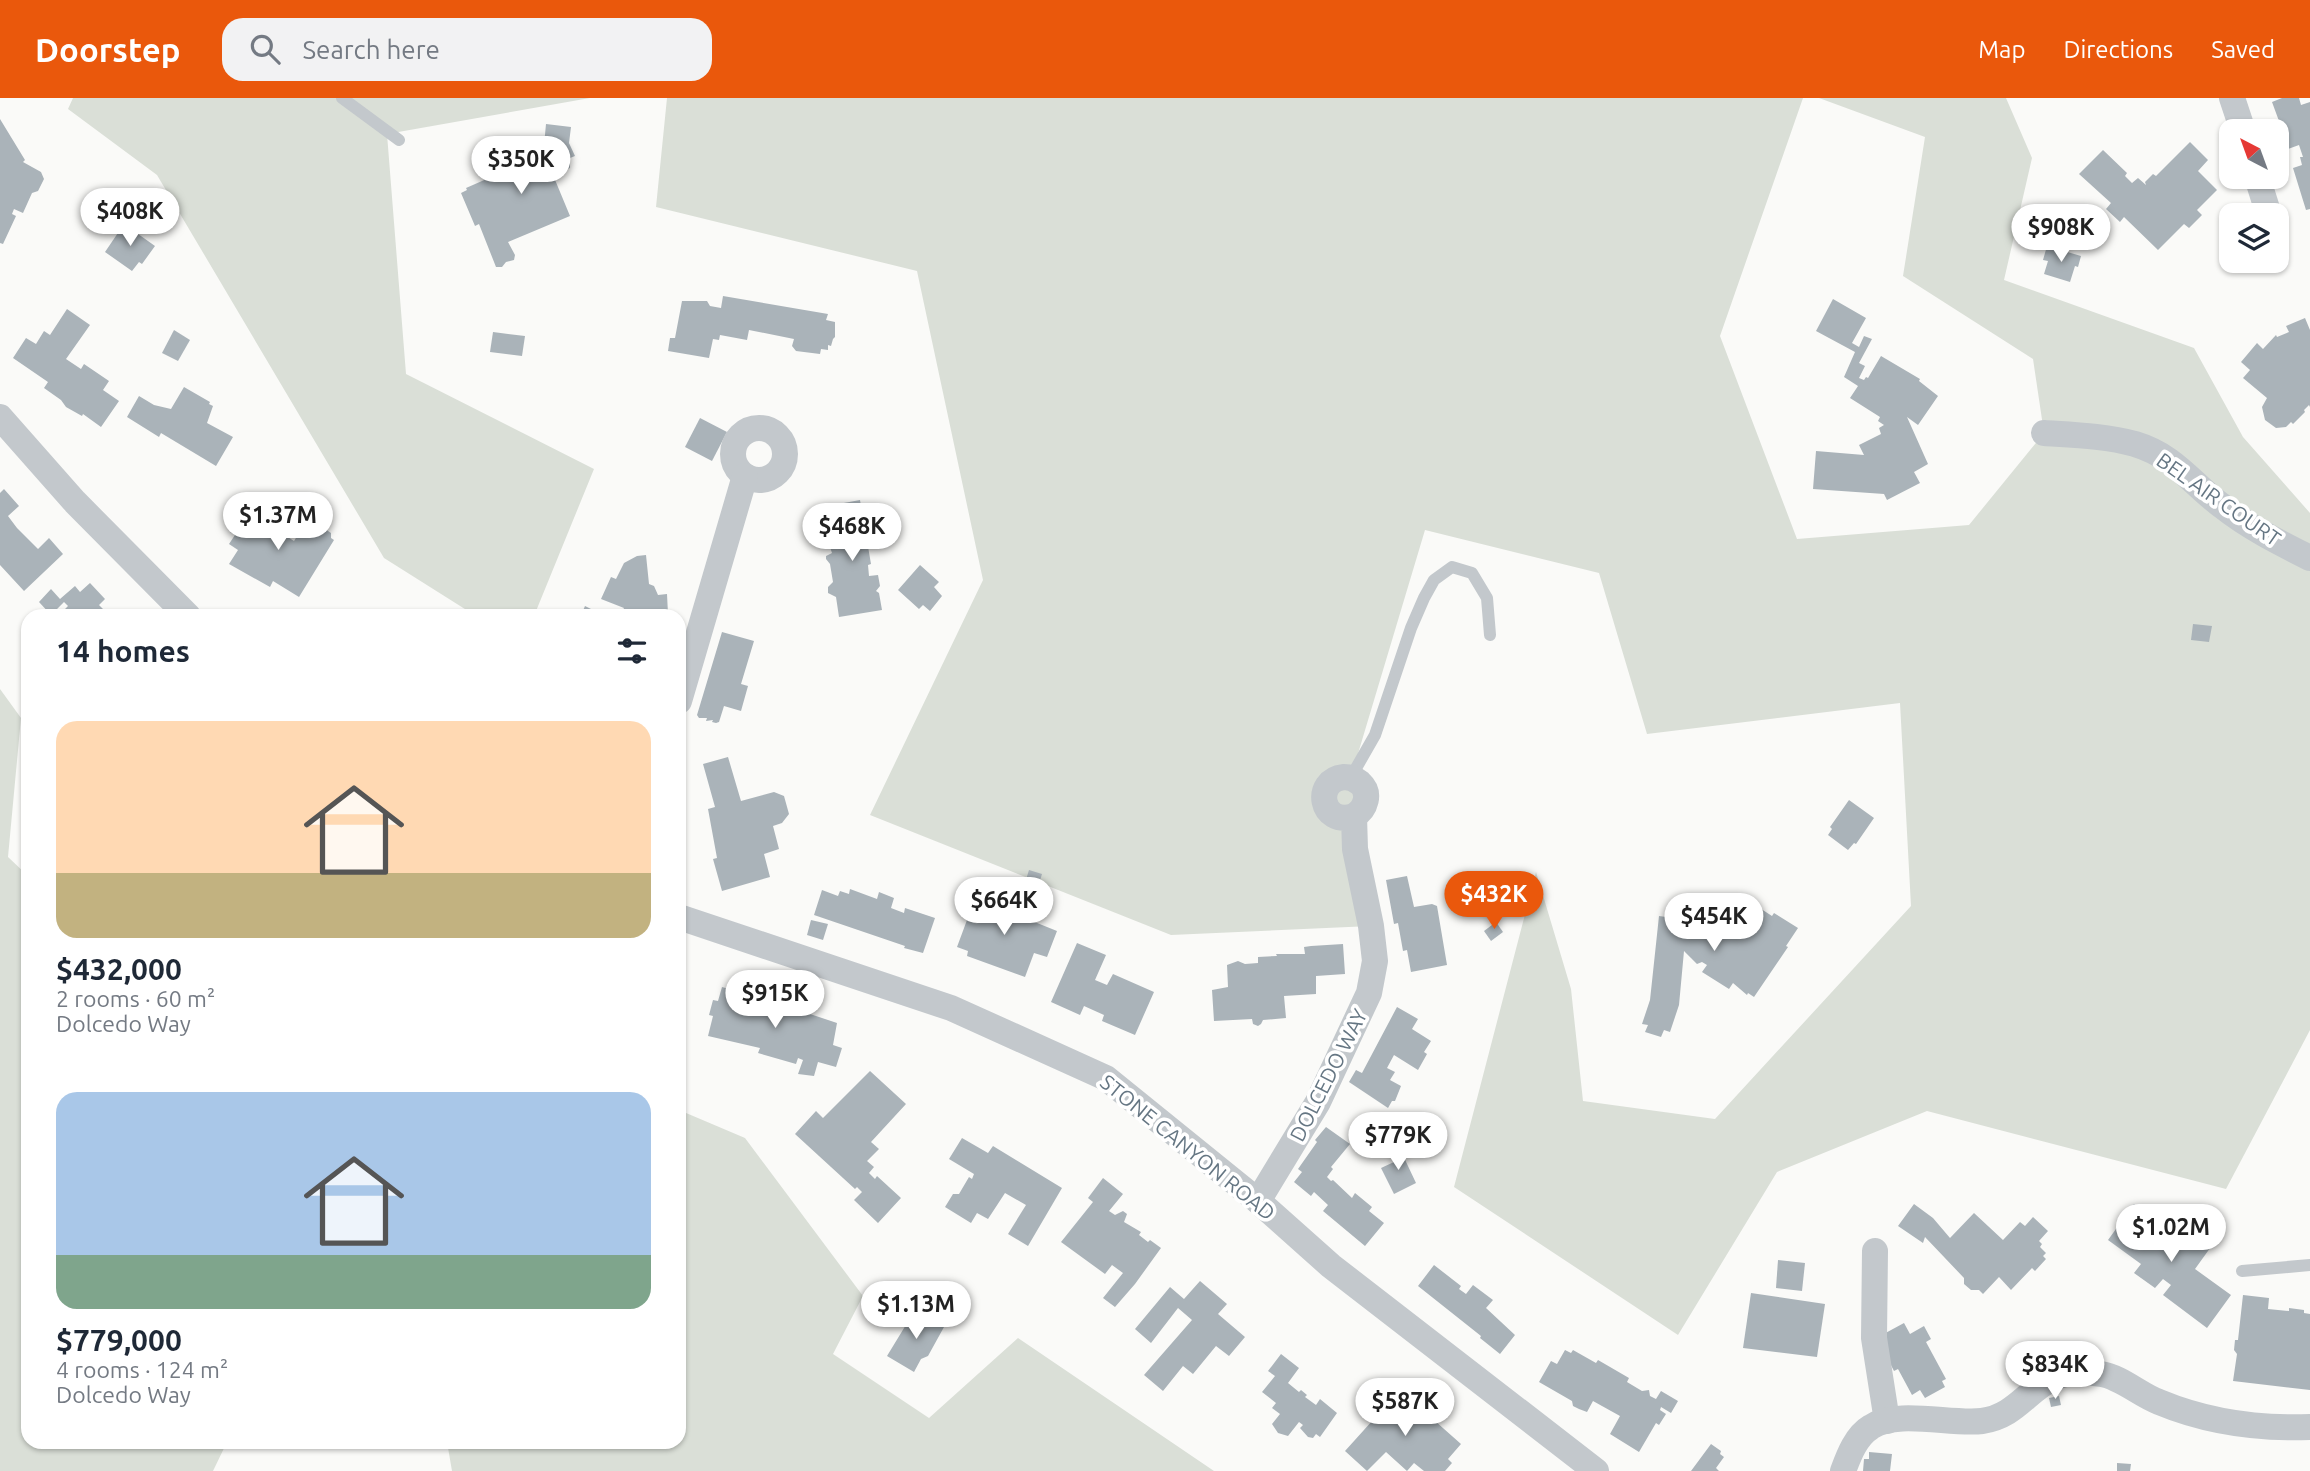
<!DOCTYPE html>
<meta charset="utf-8">
<style>
body{margin:0;font-family:Ubuntu,sans-serif;background:#f2f2f3;color:#1f2937;height:100vh;display:flex;flex-direction:column;font-size:26px;white-space:nowrap}
*{box-sizing:border-box;margin:0}
p{font-size:23px;color:#747a83}
.icon{flex:none;width:38px;height:38px;fill:none;stroke:currentColor;stroke-width:2;stroke-linecap:round;stroke-linejoin:round}
.map{position:relative;flex:1;overflow:hidden}
.details{position:absolute;left:21px;top:511px;width:665px;height:840px;display:flex;flex-direction:column;background:#fff;border-radius:21px;box-shadow:0 2px 5px #0004}
.details>*{flex:none}
.needle{width:46px;rotate:319deg}
.fabs{position:absolute;left:2219px;top:21px;display:grid;gap:14px}
.fabs a{display:grid;place-items:center;width:70px;height:70px;border-radius:14px;background:#fff;box-shadow:0 2px 5px #0004;font-size:35px}
.price{position:absolute;translate:-50% -60px;padding:0 16px;border-radius:24px;background:#fff;color:#222;font-size:23px;line-height:46px;filter:drop-shadow(0 2px 4px #0008)}
.price::after{content:'';position:absolute;left:50%;top:42px;width:21px;height:16px;margin-left:-10px;background:inherit;clip-path:polygon(0 0,100% 0,50% 100%)}
.price.selected{background:#ea580c;color:#fff}
ul{padding:0;list-style:none}
li{display:grid;align-content:center;gap:14px;height:371px;padding:0 35px}
li span{display:grid;place-items:center;height:217px;border-radius:21px;color:#555}
li>.icon{margin-inline-start:auto}
span .icon{width:126px;height:126px;fill:#fffc;stroke-width:1}
li b{font-size:30px}
h2{display:flex;justify-content:space-between;align-items:center;height:84px;padding:0 35px;font-size:30px}
header{display:flex;align-items:center;gap:42px;box-sizing:border-box;height:98px;padding:0 35px;background:#ea580c;color:#fff}
header strong{font-size:33px}
nav{display:flex;gap:38px;margin-inline-start:auto;font-size:24px}
.search{width:490px;height:63px;background:#f2f2f3;display:flex;align-items:center;gap:18px;box-sizing:border-box;padding:0 24px;border-radius:21px;color:#747a83;font-size:26px}
.map>svg:first-child{display:block}
.green{fill:#dadfd7}
.building{fill:#aab3b9}
.lines{fill:none;stroke-linecap:round;stroke-linejoin:round}
.service{stroke:#c3c8cc;stroke-width:12}
.minor{stroke:#c3c8cc;stroke-width:26}
.labels{text-anchor:middle;dominant-baseline:central;stroke-width:7;stroke-linejoin:round;paint-order:stroke}
.street-label{font-size:21px;fill:#657683;stroke:#fff}
</style>
<header>
<strong>Doorstep</strong>
<div class="search"><svg class="icon" aria-label="search" viewBox="0 0 24 24"><circle cx="10" cy="10" r="6"/><path d="M15 15l6 6"/></svg>Search here</div>
<nav><a>Map</a><a>Directions</a><a>Saved</a></nav>
</header>
<div class="map">
<svg width="2310" height="1373" viewBox="0 0 2310 1373">
<rect width="100%" height="100%" fill="#fafaf8"/>
<g class="green">
<polygon points="73,0 590,0 387,36 406,276 594,371 534,518 476,518 384,460 157,77 68,11"/>
<polygon points="667,0 1803,0 1720,238 1797,441 1969,427 2044,335 2033,261 1903,178 1925,39 1819,0 2006,0 2032,60 2004,182 2194,250 2243,339 2310,415 2310,932 2226,1091 1927,1013 1777,1074 1678,1237 1454,1089 1536,774 1571,891 1583,1003 1715,1021 1911,808 1900,605 1647,636 1599,475 1425,432 1351,679 1371,828 1171,837 870,717 983,482 917,173 656,109"/>
<polygon points="0,591 21,620 8,759 28,778 28,1344 227,1344 213,1373 0,1373"/>
<polygon points="679,1012 745,1040 863,1198 833,1256 929,1320 1018,1240 1214,1373 452,1373 447,1344 679,1344"/>
</g>
<g class="building">
<polygon points="2282,0 2299,0 2301,7 2310,4 2310,111 2306,112 2293,70 2302,67 2300,59 2303,59 2299,47 2285,52 2279,40 2279,35 2283,34 2272,4"/>
<polygon points="0,21 25,62 23,64 41,74 44,81 38,93 32,95 23,115 14,111 12,116 16,118 3,146 0,145"/>
<polygon points="546,26 571,29 569,45 575,58 570,60 570,70 553,77 570,118 508,144 515,157 514,162 506,164 502,169 496,169 479,126 475,128 461,95 467,92 466,90 498,76 496,71 515,63 517,68 543,58"/>
<polygon points="2190,44 2208,62 2198,73 2217,92 2197,112 2202,117 2189,130 2184,126 2158,152 2124,119 2120,124 2106,111 2111,105 2079,76 2103,52 2127,75 2125,78 2132,85 2138,80 2146,87 2145,84 2153,76 2156,78"/>
<polygon points="124,126 155,148 142,166 139,164 132,173 105,154"/>
<polygon points="2047,148 2081,158 2078,169 2075,168 2070,184 2044,176 2048,163 2043,162"/>
<polygon points="723,198 828,216 826,222 835,224 835,239 833,241 831,248 828,247 828,252 821,251 820,256 796,253 792,248 794,241 749,232 747,242 720,237 719,242 713,241 709,260 668,253 670,240 675,240 682,203 707,203 710,208 721,210"/>
<polygon points="1833,201 1866,220 1852,245 1859,249 1864,238 1872,241 1859,265 1865,268 1859,280 1864,282 1866,279 1868,280 1881,258 1920,281 1919,283 1938,298 1918,327 1907,319 1928,366 1914,374 1920,385 1887,402 1884,396 1813,391 1816,353 1864,357 1859,347 1881,336 1879,330 1884,327 1878,323 1880,319 1850,300 1858,288 1844,279 1855,254 1816,233"/>
<polygon points="67,211 90,227 66,261 81,271 84,266 109,283 103,292 119,303 101,329 83,316 82,318 66,309 61,302 44,290 48,284 13,260 26,240 36,246 44,233 50,237"/>
<polygon points="2305,220 2310,232 2310,309 2309,307 2304,312 2305,314 2293,326 2291,324 2286,329 2276,330 2265,322 2262,309 2267,300 2243,280 2250,272 2241,264 2257,245 2263,251 2276,237 2277,239 2289,234 2286,228"/>
<polygon points="174,232 190,242 178,263 162,255"/>
<polygon points="493,234 525,238 522,258 490,254"/>
<polygon points="184,289 210,304 209,306 213,308 207,325 233,339 216,368 161,335 159,339 127,319 139,298 154,307 171,311"/>
<polygon points="700,320 727,334 712,363 685,349"/>
<polygon points="4,391 19,408 8,418 17,430 38,451 49,440 63,456 24,493 0,467 0,395"/>
<polygon points="860,402 871,466 868,467 869,478 878,477 880,488 876,493 879,495 882,512 839,519 836,499 828,495 828,489 833,484 830,466 826,461 826,458 832,455 829,446 831,443 829,431 836,430 833,407"/>
<polygon points="246,409 271,424 269,427 294,443 306,424 321,433 325,431 331,435 331,440 334,442 299,499 273,483 270,489 229,466 238,452 229,446 235,437 230,434"/>
<polygon points="646,457 649,486 654,488 658,497 667,496 668,516 620,518 624,510 601,501 611,479 616,481 624,465 637,458"/>
<polygon points="920,467 939,484 934,489 942,498 930,513 923,507 919,511 898,492"/>
<polygon points="90,485 105,501 99,507 110,518 58,518 68,508 64,504 51,517 39,504 51,491 60,501 75,488 80,494"/>
<polygon points="585,508 593,512 591,518 581,517"/>
<polygon points="2193,526 2212,528 2209,544 2191,542"/>
<polygon points="722,534 754,543 741,586 748,588 741,613 724,608 719,624 716,625 712,624 713,622 706,623 707,620 699,620 697,617"/>
<polygon points="728,659 741,703 774,694 784,698 789,716 782,725 773,728 779,751 764,756 770,779 722,793 713,761 717,760 708,711 715,709 703,666"/>
<polygon points="1849,702 1874,720 1856,746 1854,745 1848,752 1828,737 1832,731 1830,729"/>
<polygon points="1029,772 1042,776 1038,789 1025,785"/>
<polygon points="1407,778 1414,809 1432,806 1437,808 1447,867 1411,874 1407,852 1403,853 1398,825 1394,826 1386,782"/>
<polygon points="850,791 877,801 879,794 894,800 891,810 904,815 905,810 935,820 923,855 904,850 905,848 814,817 822,792 838,798 840,793 849,796"/>
<polygon points="975,796 989,801 987,808 989,809 990,806 1057,833 1047,859 1034,855 1025,879 967,858 968,853 957,849 967,822 978,826 966,820"/>
<polygon points="1723,801 1739,811 1745,803 1748,805 1749,803 1772,818 1774,815 1798,830 1786,848 1788,849 1754,899 1748,895 1747,897 1733,885 1729,891 1702,874 1707,867 1702,864 1697,866 1684,853 1679,907 1670,934 1664,932 1661,939 1645,934 1648,927 1642,926 1650,902 1659,818 1680,821 1688,826 1691,821 1689,813 1695,805 1704,803 1713,809 1718,803 1721,805"/>
<polygon points="811,822 828,826 823,842 807,837"/>
<polygon points="1496,824 1503,834 1491,843 1484,833"/>
<polygon points="1077,845 1106,857 1095,882 1107,887 1113,876 1154,894 1135,937 1102,923 1104,917 1084,908 1080,917 1051,904"/>
<polygon points="1343,846 1345,876 1316,878 1316,896 1284,898 1286,920 1263,922 1261,926 1258,928 1253,926 1252,921 1214,923 1212,892 1228,889 1227,867 1238,863 1245,866 1258,865 1258,859 1277,858 1276,856 1305,856 1304,849 1311,848"/>
<polygon points="722,889 757,899 758,896 772,900 771,903 837,925 833,947 842,950 836,969 818,964 814,978 798,976 803,962 798,960 796,966 758,955 760,950 708,938 713,918 709,917 713,902 718,903"/>
<polygon points="1397,909 1418,921 1412,931 1431,943 1424,954 1427,956 1418,972 1394,957 1387,970 1395,974 1390,982 1401,988 1395,1003 1392,1003 1388,1010 1349,984 1356,972 1362,975"/>
<polygon points="870,973 906,1006 871,1044 879,1051 867,1063 874,1069 869,1075 875,1081 877,1078 901,1100 878,1125 854,1102 862,1094 857,1089 855,1091 795,1036 816,1013 823,1020"/>
<polygon points="1326,1029 1350,1046 1331,1069 1333,1071 1327,1079 1331,1083 1333,1082 1352,1100 1355,1095 1372,1109 1369,1113 1384,1125 1365,1148 1323,1113 1328,1107 1314,1094 1311,1098 1294,1084 1302,1074 1298,1071 1317,1044 1315,1042"/>
<polygon points="962,1040 988,1055 993,1048 1062,1090 1028,1148 1008,1136 1026,1107 1005,1095 988,1121 977,1115 971,1125 945,1109 953,1096 959,1096 969,1079 972,1081 974,1076 949,1061"/>
<polygon points="1399,1049 1416,1085 1394,1096 1381,1070 1394,1064 1389,1054"/>
<polygon points="1103,1080 1123,1096 1109,1113 1115,1117 1123,1113 1127,1116 1124,1124 1141,1134 1139,1137 1148,1144 1150,1142 1161,1150 1135,1186 1115,1209 1103,1200 1123,1175 1112,1167 1105,1176 1061,1144 1093,1104 1088,1100"/>
<polygon points="1914,1106 1933,1120 1950,1140 1974,1115 2003,1142 2020,1124 2025,1128 2033,1119 2048,1133 2039,1143 2042,1146 2040,1149 2046,1155 2043,1158 2046,1161 2035,1173 2032,1170 2011,1192 1999,1179 1983,1196 1979,1192 1971,1192 1964,1186 1964,1180 1925,1139 1923,1145 1898,1128"/>
<polygon points="2134,1106 2164,1128 2158,1136 2175,1150 2190,1129 2213,1146 2195,1171 2231,1197 2207,1230 2163,1197 2171,1187 2163,1181 2155,1190 2134,1175 2141,1166 2108,1142"/>
<polygon points="1778,1162 1805,1165 1802,1193 1776,1190"/>
<polygon points="1434,1167 1461,1188 1459,1191 1466,1196 1473,1187 1493,1202 1486,1210 1515,1237 1500,1256 1480,1240 1481,1238 1418,1188"/>
<polygon points="1200,1183 1227,1206 1218,1216 1245,1239 1229,1258 1216,1248 1193,1276 1183,1268 1163,1293 1144,1277 1192,1222 1178,1210 1151,1245 1135,1231 1170,1189 1184,1201"/>
<polygon points="1751,1195 1825,1206 1817,1259 1743,1250"/>
<polygon points="2243,1197 2269,1200 2268,1211 2289,1213 2289,1210 2304,1212 2304,1215 2310,1216 2310,1292 2233,1283 2237,1256 2234,1252 2235,1242 2238,1242"/>
<polygon points="915,1212 944,1229 928,1258 921,1261 914,1274 887,1258"/>
<polygon points="1904,1225 1910,1236 1924,1228 1931,1241 1926,1244 1946,1281 1942,1283 1945,1289 1925,1300 1920,1292 1912,1297 1898,1271 1894,1273 1880,1246 1880,1238"/>
<polygon points="1565,1252 1571,1255 1573,1252 1596,1265 1598,1262 1629,1280 1627,1284 1642,1293 1649,1292 1650,1298 1656,1301 1661,1293 1678,1303 1671,1315 1661,1309 1660,1312 1666,1316 1659,1327 1656,1325 1639,1354 1610,1336 1620,1318 1593,1303 1587,1314 1579,1311 1573,1308 1572,1303 1539,1284 1551,1263 1557,1266"/>
<polygon points="1281,1256 1299,1270 1288,1285 1299,1294 1301,1292 1307,1297 1305,1299 1316,1307 1320,1301 1337,1315 1320,1339 1316,1336 1313,1340 1308,1339 1300,1330 1303,1327 1299,1324 1288,1338 1278,1335 1272,1326 1280,1316 1272,1310 1276,1305 1262,1294 1275,1278 1268,1273"/>
<polygon points="1400,1292 1461,1346 1448,1361 1452,1365 1445,1373 1424,1373 1414,1365 1407,1373 1386,1354 1367,1373 1345,1353"/>
<polygon points="2059,1298 2061,1307 2051,1309 2049,1300"/>
<polygon points="1711,1346 1721,1353 1720,1356 1724,1359 1716,1370 1719,1373 1691,1373"/>
<polygon points="1869,1354 1892,1356 1890,1373 1863,1373 1864,1361 1869,1361"/>
<polygon points="2117,1365 2131,1366 2130,1373 2117,1373"/>
</g>
<g class="lines">
<g class="service">
<polyline points="342,0 399,42"/>
<polyline points="1351,679 1375,637 1411,530 1424,500 1434,482 1452,469 1472,475 1487,500 1490,537"/>
<polyline points="2242,1173 2310,1167"/>
</g>
<g class="minor">
<polyline points="2232,0 2243,33"/>
<polyline points="2257,79 2269,117"/>
<polyline points="0,319 75,404 188,518"/>
<circle cx="759" cy="356" r="26"/>
<path d="M2044 335C2074 337 2106 338 2135 346 2175 358 2191 385 2222 408 2248 429 2280 445 2310 460"/>
<polyline points="679,603 745,378"/>
<polyline points="679,819 951,910 1106,980 1258,1103 1331,1168 1596,1373"/>
<path d="M1258 1103 1318 1004 1369 895 1375 863 1371 828 1355 751 1354 718C1366 711 1371 695 1360 685 1355 681 1350 679 1344 679 1313 682 1320 729 1354 718"/>
<polyline points="1875,1153 1874,1240 1887,1323"/>
<path d="M1843 1373C1849 1357 1856 1338 1871 1329 1896 1311 1952 1327 1982 1323 2031 1316 2033 1264 2101 1276 2121 1279 2140 1297 2159 1304 2207 1324 2258 1331 2310 1329"/>
</g>
</g>
<g class="labels">
<g class="street-label">
<text transform="translate(2219 401) rotate(35)">BEL AIR COURT</text>
<text transform="translate(1328 977) rotate(-63)">DOLCEDO WAY</text>
<text transform="translate(1188 1049) rotate(39)">STONE CANYON ROAD</text>
</g>
</g>
</svg>
<div class="fabs">
<a><svg class="needle" viewBox="-14 -14 28 28"><path d="M0-13l5 13h-10z" fill="#e53935"/><path d="M0 13l5-13h-10z" fill="#747a83"/></svg></a>
<a><svg class="icon" aria-label="layers" viewBox="0 0 24 24"><path d="M12 4l9 5-9 5-9-5zM3 14l9 5 9-5"/></svg></a>
</div>
<b class="price" style="left:521px;top:98px">$350K</b>
<b class="price" style="left:130px;top:150px">$408K</b>
<b class="price" style="left:2061px;top:166px">$908K</b>
<b class="price" style="left:278px;top:454px">$1.37M</b>
<b class="price" style="left:852px;top:465px">$468K</b>
<b class="price selected" style="left:1494px;top:833px">$432K</b>
<b class="price" style="left:1004px;top:839px">$664K</b>
<b class="price" style="left:1714px;top:855px">$454K</b>
<b class="price" style="left:775px;top:932px">$915K</b>
<b class="price" style="left:1398px;top:1074px">$779K</b>
<b class="price" style="left:2171px;top:1166px">$1.02M</b>
<b class="price" style="left:916px;top:1243px">$1.13M</b>
<b class="price" style="left:2055px;top:1303px">$834K</b>
<b class="price" style="left:1405px;top:1340px">$587K</b>
<section class="details">
<h2>14 homes<svg class="icon" aria-label="filters" viewBox="0 0 24 24"><path d="M4 7h16M4 17h16"/><circle cx="9" cy="7" r="2"/><circle cx="15" cy="17" r="2"/></svg></h2>
<ul>
<li><span style="background:linear-gradient(#ffd9b3 70%,#c2b280 0)"><svg class="icon" aria-label="home" viewBox="0 0 24 24"><path d="M3 11l9-7 9 7M6 9v11h12V9"/></svg></span><div><b>$432,000</b><p>2 rooms · 60 m²</p><p>Dolcedo Way</p></div></li>
<li><span style="background:linear-gradient(#a9c7e8 75%,#7fa58c 0)"><svg class="icon" aria-label="home" viewBox="0 0 24 24"><path d="M3 11l9-7 9 7M6 9v11h12V9"/></svg></span><div><b>$779,000</b><p>4 rooms · 124 m²</p><p>Dolcedo Way</p></div></li>
</ul>
</section>
</div>
